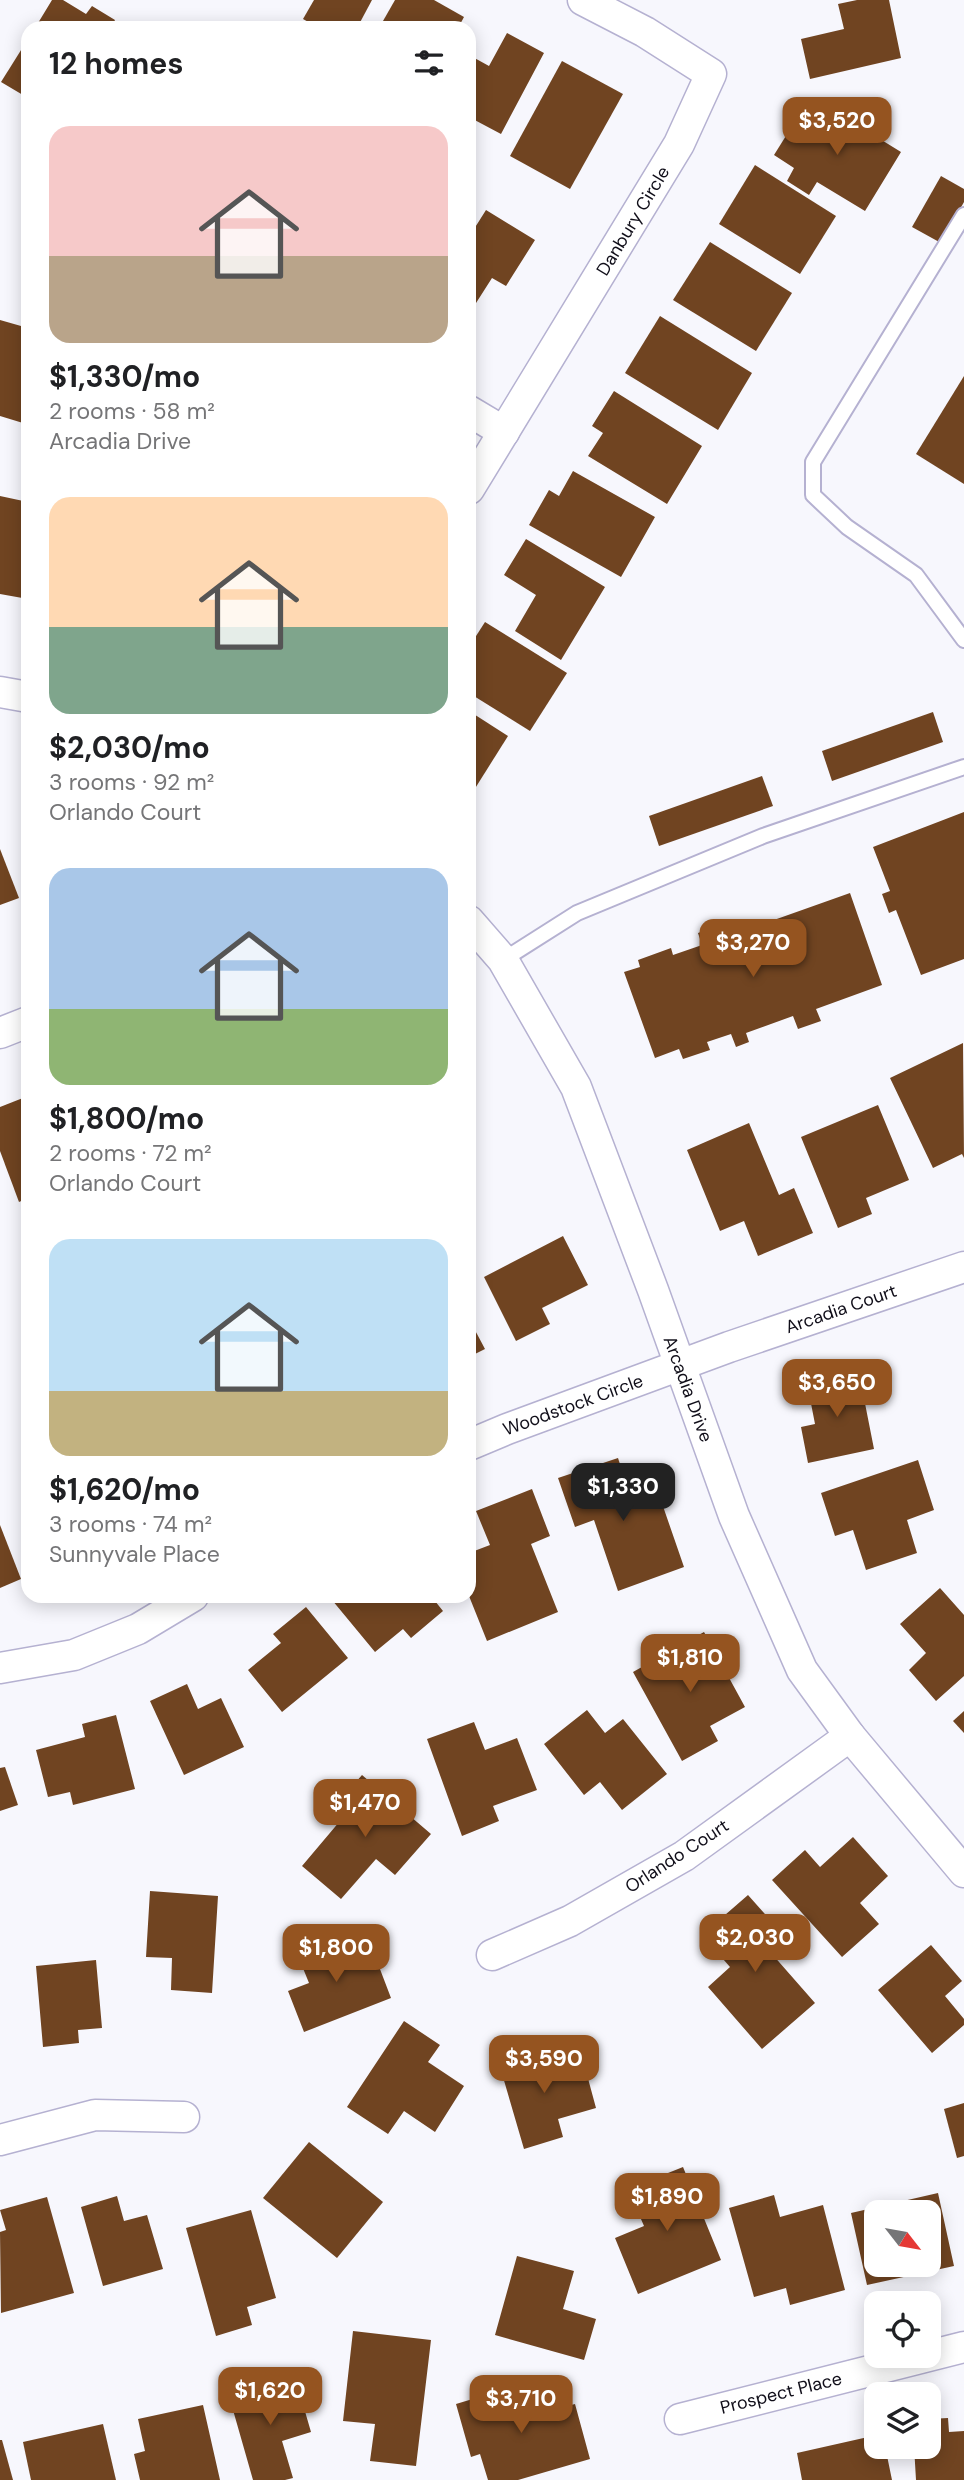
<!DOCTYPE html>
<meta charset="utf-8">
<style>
body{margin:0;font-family:"DM Sans",sans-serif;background:#f6f6f6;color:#202124;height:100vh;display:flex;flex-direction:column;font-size:26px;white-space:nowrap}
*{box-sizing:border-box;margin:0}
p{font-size:23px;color:#757577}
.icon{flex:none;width:38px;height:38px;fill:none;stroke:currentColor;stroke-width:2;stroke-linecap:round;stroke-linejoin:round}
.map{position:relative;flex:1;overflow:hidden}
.drawer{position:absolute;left:21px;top:21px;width:455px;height:1582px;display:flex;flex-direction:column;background:#fff;border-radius:21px;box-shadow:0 4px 18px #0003}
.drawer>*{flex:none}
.needle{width:46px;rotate:121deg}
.controls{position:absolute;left:864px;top:2200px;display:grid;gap:14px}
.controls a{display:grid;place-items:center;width:77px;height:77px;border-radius:14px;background:#fff;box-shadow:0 4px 18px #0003;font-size:35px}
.price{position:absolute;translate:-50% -60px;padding:0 16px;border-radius:14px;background:#955420;color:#fff;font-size:23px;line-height:46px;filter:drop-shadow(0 2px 4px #0008)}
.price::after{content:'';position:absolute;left:50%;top:42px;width:21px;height:16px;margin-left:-10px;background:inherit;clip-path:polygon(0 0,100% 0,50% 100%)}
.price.on{background:#222;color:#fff}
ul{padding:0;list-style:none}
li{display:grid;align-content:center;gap:14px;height:371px;padding:0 28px}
li span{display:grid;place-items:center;height:217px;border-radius:21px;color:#555}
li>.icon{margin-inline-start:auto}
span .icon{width:126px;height:126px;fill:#fffc;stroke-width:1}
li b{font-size:30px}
h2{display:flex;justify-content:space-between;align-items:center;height:84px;padding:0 28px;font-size:30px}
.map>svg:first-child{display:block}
.building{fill:#704421;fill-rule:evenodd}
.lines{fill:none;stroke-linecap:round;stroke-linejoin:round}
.lane-casing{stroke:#b5b1d1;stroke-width:18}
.street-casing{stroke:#b5b1d1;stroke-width:33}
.lane{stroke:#fff;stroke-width:14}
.street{stroke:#fff;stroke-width:30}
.labels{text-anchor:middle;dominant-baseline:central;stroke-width:7;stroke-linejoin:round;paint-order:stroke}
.street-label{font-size:18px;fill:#100e19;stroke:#fff}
</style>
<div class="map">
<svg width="964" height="2480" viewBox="0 0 964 2480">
<rect width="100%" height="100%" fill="#f7f7fd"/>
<g class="building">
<polygon points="52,0 63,0 86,14 92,6 115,20 111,28 35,28"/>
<polygon points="314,0 372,0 357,28 319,28 303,19"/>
<polygon points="395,0 434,0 464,17 458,28 379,28"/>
<polygon points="857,0 889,0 901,58 810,79 801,39 844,29 838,4"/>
<polygon points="507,33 544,53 501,134 469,117 469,55 489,66"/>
<polygon points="28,39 28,98 1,82"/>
<polygon points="562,61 623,94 570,189 510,156"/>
<polygon points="820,102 901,152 865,211 817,182 809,195 787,181 794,168 774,155 794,123 803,129"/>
<polygon points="755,165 836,216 800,274 719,224"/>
<polygon points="941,176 964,189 964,202 941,243 912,227"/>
<polygon points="486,210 535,240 506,286 492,278 469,314 469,237"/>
<polygon points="710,242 792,293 756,351 673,300"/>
<polygon points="660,316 752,373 718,430 625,373"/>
<polygon points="0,320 28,328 28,405 23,423 0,416"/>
<polygon points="964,376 964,484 916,454"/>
<polygon points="614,391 702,446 667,504 588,456 603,433 592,426"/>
<polygon points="573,471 655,517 621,577 529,525 549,490 559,496"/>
<polygon points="0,496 28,502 28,599 0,594"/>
<polygon points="526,539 605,587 561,660 515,631 536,595 504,575"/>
<polygon points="485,622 567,673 530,731 469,693 469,647"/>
<polygon points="469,711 508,736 469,798"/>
<polygon points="933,712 943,742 832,781 822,751"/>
<polygon points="762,776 773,806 659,846 649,816"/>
<polygon points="964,812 964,959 921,975 896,910 889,913 882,894 890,891 873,847"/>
<polygon points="0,849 19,898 0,905"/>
<polygon points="850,893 882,985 816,1009 821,1021 798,1029 793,1016 746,1033 749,1042 736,1047 731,1034 707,1042 710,1050 683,1059 679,1049 655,1058 624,972 640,967 638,960 671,948 673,955 702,945 698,933 704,931 709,943"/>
<polygon points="963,1043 964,1158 962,1154 933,1168 890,1078"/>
<polygon points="28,1096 28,1198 19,1202 0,1151 0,1107"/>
<polygon points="878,1105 909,1180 866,1198 872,1214 838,1228 801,1137"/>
<polygon points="749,1123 779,1195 794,1188 813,1233 758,1256 744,1221 720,1231 687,1150"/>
<polygon points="563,1236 588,1285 542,1308 550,1324 516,1341 484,1277"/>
<polygon points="469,1319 485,1349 469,1357"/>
<polygon points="859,1373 874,1449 808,1463 801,1427 815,1424 807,1383"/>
<polygon points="618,1458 630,1495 656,1486 684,1567 618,1591 594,1520 575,1527 558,1478"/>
<polygon points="918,1460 934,1510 907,1520 917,1553 866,1570 853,1530 835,1536 821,1493"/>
<polygon points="532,1489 550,1536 531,1544 558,1612 487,1641 469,1596 469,1553 490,1545 476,1511"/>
<polygon points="0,1525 21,1579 0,1588"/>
<polygon points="940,1588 964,1615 964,1676 936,1701 909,1670 926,1653 900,1624"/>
<polygon points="336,1596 431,1596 443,1611 411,1638 403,1629 375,1652 332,1600"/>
<polygon points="306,1607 348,1658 282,1712 248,1670 281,1643 273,1634"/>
<polygon points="704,1632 745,1707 710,1726 718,1741 682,1761 633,1672"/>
<polygon points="187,1684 198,1709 221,1698 244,1747 184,1775 150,1701"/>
<polygon points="587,1710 605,1733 623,1719 667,1774 622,1810 600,1782 584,1795 544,1744"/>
<polygon points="964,1711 964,1733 953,1721"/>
<polygon points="116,1715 135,1789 73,1805 70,1792 48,1797 36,1750 85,1737 82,1724"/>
<polygon points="474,1722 485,1750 517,1738 537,1790 493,1806 499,1821 462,1836 427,1739"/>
<polygon points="5,1767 18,1805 0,1811 0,1768"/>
<polygon points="362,1775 431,1834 395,1875 376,1859 341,1899 302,1866 340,1821 330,1812"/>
<polygon points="853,1837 888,1876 860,1903 879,1924 842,1957 772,1880 805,1850 820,1867"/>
<polygon points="150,1891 218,1896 212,1993 171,1990 172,1958 146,1957"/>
<polygon points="748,1895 781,1932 765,1946 815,2003 762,2049 708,1987 730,1967 702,1935"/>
<polygon points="343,1933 355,1964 375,1956 391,1998 304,2032 288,1991 309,1983 296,1951"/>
<polygon points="931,1945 962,1981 945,1996 964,2019 964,2025 932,2053 878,1990"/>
<polygon points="96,1960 102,2028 78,2030 79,2043 43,2047 36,1966"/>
<polygon points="404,2021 440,2045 428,2062 464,2086 435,2132 404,2111 388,2134 347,2107"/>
<polygon points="543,2047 549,2070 583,2060 596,2108 558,2119 563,2137 524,2149 498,2060"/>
<polygon points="964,2103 964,2156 957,2158 944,2109"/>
<polygon points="309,2142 383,2202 337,2258 263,2198"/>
<polygon points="683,2167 721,2260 638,2294 615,2238 644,2226 628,2189"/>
<path d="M938 2193 954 2266 867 2285 851 2213ZM877 2212H929V2264H877Z"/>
<polygon points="774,2195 780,2217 823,2205 845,2290 790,2305 786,2288 754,2297 729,2208"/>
<polygon points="117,2196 124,2221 147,2215 163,2269 103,2286 81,2207"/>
<polygon points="47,2197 74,2293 1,2313 0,2232 6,2230 0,2210"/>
<polygon points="251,2210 276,2298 247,2307 252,2325 216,2336 186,2228"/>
<polygon points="517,2256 574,2271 563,2309 596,2319 584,2360 495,2335"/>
<polygon points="353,2331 431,2340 416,2466 370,2461 375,2424 343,2421"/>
<polygon points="295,2377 311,2432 282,2441 293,2478 285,2480 253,2480 229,2396"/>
<polygon points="526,2383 535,2415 575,2404 590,2459 518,2480 488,2480 480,2454 471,2457 456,2404"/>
<polygon points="203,2405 220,2480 140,2480 134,2454 145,2451 138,2419"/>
<polygon points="948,2418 949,2432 964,2431 964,2480 916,2480 914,2446 929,2446 929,2419"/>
<polygon points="103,2424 116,2480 31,2480 23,2442"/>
<polygon points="877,2435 877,2446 885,2446 892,2480 802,2480 797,2453"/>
<polygon points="0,2440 2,2440 13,2480 0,2480"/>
</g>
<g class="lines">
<g class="lane-casing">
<g id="lane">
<polyline points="964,215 813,462 813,495 847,527 916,575 964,640"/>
<polyline points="503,960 577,913 763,836 964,767"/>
</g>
</g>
<g class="street-casing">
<g id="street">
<polyline points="469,411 504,432"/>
<polyline points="469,489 679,144 711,74 645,32 583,0"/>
<polyline points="0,692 28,697"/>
<polyline points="469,921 503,960 576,1087 653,1290 734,1516 802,1670 850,1736 964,1872"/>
<polyline points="0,1033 28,1022"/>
<polyline points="469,1445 507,1429 729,1347 964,1267"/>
<polyline points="0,1668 74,1655 138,1629 193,1596"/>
<polyline points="492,1955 570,1921 684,1856 850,1736"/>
<polyline points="0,2140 95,2115 184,2117"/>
<polyline points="680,2419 964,2347"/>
</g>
</g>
<use href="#lane" class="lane"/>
<use href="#street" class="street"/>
</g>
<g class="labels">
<g class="street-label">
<text transform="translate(633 221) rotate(-59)">Danbury Circle</text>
<text transform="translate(841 1309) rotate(-19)">Arcadia Court</text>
<text transform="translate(688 1389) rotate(70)">Arcadia Drive</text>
<text transform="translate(573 1405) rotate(-20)">Woodstock Circle</text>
<text transform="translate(677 1856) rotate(-33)">Orlando Court</text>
<text transform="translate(781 2393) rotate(-14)">Prospect Place</text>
</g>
</g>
</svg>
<div class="controls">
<a><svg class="needle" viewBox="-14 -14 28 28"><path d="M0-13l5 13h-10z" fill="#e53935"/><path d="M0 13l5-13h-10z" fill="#757577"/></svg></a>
<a><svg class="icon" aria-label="locate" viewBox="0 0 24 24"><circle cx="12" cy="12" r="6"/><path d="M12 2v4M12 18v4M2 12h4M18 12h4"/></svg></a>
<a><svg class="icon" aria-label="layers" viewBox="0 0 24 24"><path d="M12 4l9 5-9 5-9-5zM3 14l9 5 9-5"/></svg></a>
</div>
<b class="price" style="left:837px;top:157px">$3,520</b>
<b class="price" style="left:753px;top:979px">$3,270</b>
<b class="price" style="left:837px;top:1419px">$3,650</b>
<b class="price on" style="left:623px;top:1523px">$1,330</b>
<b class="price" style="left:690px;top:1694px">$1,810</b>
<b class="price" style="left:365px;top:1839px">$1,470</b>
<b class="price" style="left:755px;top:1974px">$2,030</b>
<b class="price" style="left:336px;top:1984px">$1,800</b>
<b class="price" style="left:544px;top:2095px">$3,590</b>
<b class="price" style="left:667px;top:2233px">$1,890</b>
<b class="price" style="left:270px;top:2427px">$1,620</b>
<b class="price" style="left:521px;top:2435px">$3,710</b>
<section class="drawer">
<h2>12 homes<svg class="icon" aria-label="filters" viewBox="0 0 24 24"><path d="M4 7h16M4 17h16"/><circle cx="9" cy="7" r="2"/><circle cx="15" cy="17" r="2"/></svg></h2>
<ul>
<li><span style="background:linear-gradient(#f6c9c9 60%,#b9a48a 0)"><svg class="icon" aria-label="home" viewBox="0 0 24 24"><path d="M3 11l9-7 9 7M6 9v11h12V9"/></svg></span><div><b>$1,330/mo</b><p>2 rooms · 58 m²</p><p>Arcadia Drive</p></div></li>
<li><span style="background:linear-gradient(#ffd9b3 60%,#7fa58c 0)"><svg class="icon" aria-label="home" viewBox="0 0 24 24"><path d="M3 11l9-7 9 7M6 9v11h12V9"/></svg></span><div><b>$2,030/mo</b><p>3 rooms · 92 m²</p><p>Orlando Court</p></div></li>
<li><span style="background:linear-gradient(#a9c7e8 65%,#8fb573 0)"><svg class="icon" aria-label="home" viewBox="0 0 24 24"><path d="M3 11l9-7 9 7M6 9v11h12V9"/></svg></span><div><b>$1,800/mo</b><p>2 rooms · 72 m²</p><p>Orlando Court</p></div></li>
<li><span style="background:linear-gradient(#bfe0f5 70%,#c2b280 0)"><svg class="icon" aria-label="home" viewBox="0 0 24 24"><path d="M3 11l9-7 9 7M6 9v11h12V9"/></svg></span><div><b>$1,620/mo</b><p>3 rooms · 74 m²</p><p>Sunnyvale Place</p></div></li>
</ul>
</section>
</div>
